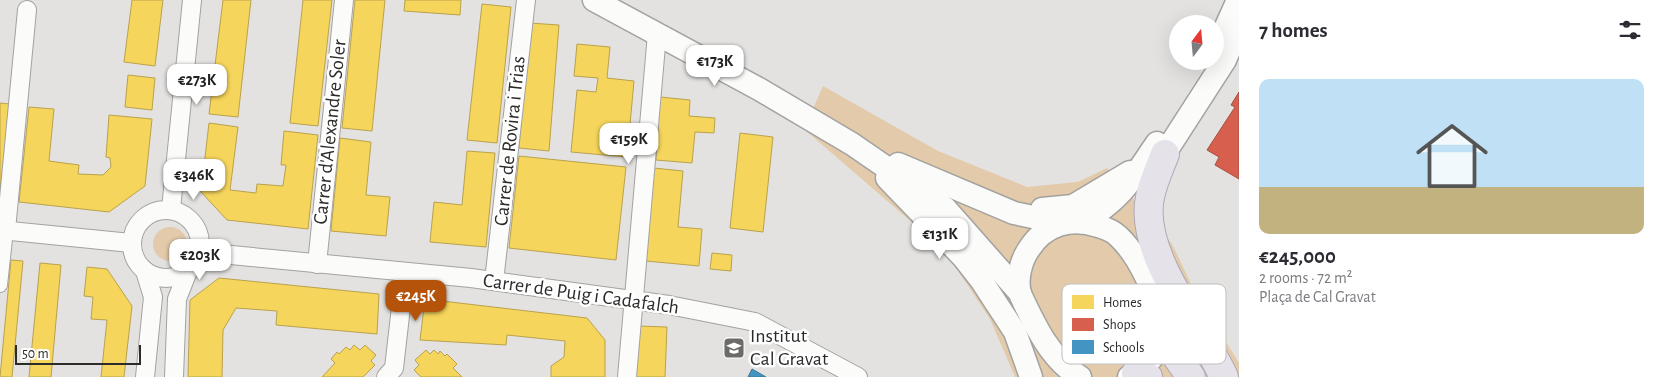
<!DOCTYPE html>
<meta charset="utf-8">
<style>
body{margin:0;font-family:"Alegreya Sans",sans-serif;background:#f7f7f7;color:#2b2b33;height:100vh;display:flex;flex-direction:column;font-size:19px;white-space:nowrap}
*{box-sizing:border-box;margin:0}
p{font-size:16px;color:#7c7c81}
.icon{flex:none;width:28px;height:28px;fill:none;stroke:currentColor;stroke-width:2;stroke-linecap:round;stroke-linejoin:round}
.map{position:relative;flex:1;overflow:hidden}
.sheet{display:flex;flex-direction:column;background:#fff;width:425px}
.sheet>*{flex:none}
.needle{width:32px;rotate:16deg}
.buttons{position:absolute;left:1169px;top:15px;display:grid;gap:10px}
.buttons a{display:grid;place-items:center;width:55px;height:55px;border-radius:50%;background:#fff;box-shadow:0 5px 20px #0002;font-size:25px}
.scale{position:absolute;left:15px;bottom:12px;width:126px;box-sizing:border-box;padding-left:5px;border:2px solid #2b2b29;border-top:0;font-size:14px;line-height:18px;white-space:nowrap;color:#2b2b29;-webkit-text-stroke:4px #fff;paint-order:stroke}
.price{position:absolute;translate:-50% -42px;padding:0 11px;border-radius:10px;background:#fff;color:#222;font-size:16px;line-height:32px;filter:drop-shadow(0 1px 2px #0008)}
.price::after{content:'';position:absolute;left:50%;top:30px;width:15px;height:11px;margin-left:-8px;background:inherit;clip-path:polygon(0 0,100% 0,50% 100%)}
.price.active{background:#b45309;color:#fff}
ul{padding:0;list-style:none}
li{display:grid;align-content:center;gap:10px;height:265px;padding:0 20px}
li+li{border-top:1px solid #e1e1e2}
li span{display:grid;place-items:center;height:155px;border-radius:10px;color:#555}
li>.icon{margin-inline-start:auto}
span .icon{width:90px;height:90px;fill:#fffc;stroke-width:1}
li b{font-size:21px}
h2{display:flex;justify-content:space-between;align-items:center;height:60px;padding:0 20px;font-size:21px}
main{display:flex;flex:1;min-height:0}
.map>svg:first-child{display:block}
.green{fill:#e2caaa}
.homes{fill:#f6d55c;stroke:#b9a24d}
.shops{fill:#d6604d;stroke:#a35042}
.schools{fill:#4393c3;stroke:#3c7495}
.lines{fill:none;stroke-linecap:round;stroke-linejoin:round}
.pedestrian-casing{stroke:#a3a2a0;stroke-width:16}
.minor-casing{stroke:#a3a2a0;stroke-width:20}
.tertiary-casing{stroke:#a3a2a0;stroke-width:25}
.trunk-casing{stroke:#aea8b3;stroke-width:30}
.pedestrian{stroke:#fbfbfa;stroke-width:14}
.minor{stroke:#fbfbfa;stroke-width:18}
.tertiary{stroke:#fbfbfa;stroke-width:22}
.trunk{stroke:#e6e2ea;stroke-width:28}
.labels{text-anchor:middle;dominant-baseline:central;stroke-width:5;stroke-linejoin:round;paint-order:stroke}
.street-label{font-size:20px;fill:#2b2b29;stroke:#fff}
.poi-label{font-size:20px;fill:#2b2b29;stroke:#fff;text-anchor:start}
.key{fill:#fff;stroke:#bfbfbf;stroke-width:1}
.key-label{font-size:14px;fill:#2b2b29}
</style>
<main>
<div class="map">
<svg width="1239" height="377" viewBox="0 0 1239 377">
<rect width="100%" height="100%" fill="#e4e2e0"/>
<g class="green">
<polygon points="823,86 938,151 1027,187 1078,182 1107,168 1172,244 1193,288 1239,363 1239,377 1015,377 990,319 945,251 804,129"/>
<circle cx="170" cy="244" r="17"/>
</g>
<g class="homes">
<polygon points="132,0 163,0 155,66 124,62"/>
<polygon points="223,0 251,0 238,117 209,114"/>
<polygon points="303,0 332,0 318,126 290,123"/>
<polygon points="355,0 385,0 372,131 342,128"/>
<polygon points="405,0 461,0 460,15 404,11"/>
<polygon points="482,4 511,7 497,143 467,140"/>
<polygon points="529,23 559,25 549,151 519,148"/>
<polygon points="577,44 610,47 607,78 634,81 627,157 571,152 577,90 596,92 598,78 574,76"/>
<polygon points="128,75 155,78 152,110 125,107"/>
<polygon points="660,97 690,100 689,116 715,118 714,133 695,132 692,163 656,160"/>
<polygon points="0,103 10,104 0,191"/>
<polygon points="29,107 54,109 49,161 79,165 78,174 103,175 111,167 110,158 106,157 109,115 152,119 145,186 109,212 19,202"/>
<polygon points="209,123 238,127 230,190 256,193 257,184 283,186 286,165 281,165 284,131 318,135 308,229 227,220 201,192"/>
<polygon points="740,133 773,137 763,232 730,228"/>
<polygon points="340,138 371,142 366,195 390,197 386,236 331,231"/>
<polygon points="467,151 495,153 486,247 430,242 434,202 462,205"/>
<polygon points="519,156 626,167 616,260 509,248"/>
<polygon points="654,168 683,171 678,227 702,229 699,266 646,261"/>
<polygon points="712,253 732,255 731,271 710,269"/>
<polygon points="11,260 23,261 12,377 0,377"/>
<polygon points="40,263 61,265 51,377 29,377"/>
<polygon points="87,267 107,269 132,306 124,377 101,377 107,320 91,319 93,297 84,296"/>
<polygon points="219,278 379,294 377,334 276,325 277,311 236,308 223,330 222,377 188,377 190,300"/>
<polygon points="425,299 587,318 605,340 605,377 551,377 551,366 564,357 565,341 507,335 506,345 420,340"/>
<polygon points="638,326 667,327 665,377 636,377"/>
<polygon points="354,345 360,350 365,345 376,355 371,361 375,365 363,377 322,377 335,363 331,359 337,352 339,354 346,347 350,350"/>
<polygon points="426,350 430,354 434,350 438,354 440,351 445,356 447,354 457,364 453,368 462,377 421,377 414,370 419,365 415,360"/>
</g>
<polygon class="shops" points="1239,92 1239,179 1215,165 1219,157 1207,150 1235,107 1231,105"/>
<polygon class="schools" points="752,369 766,377 748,377"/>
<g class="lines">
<g class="pedestrian-casing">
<polyline id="pedestrian" points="0,285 6,230"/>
</g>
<g class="minor-casing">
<g id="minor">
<polyline points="171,209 192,0"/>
<circle cx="166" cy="244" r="34"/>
<polyline points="0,230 131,243"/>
<polyline points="6,230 27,10"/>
<polyline points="200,252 471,278 669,305 755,322 858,377"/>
<polyline points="317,264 344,0"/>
<polyline points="145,271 153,297 145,377"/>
<polyline points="494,281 526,0"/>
<polyline points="174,377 177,299 188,271"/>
<polyline points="386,377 394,368 405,272"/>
<polyline points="627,377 657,34"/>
</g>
</g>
<g class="tertiary-casing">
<g id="tertiary">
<polyline points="594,0 759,89 852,144 945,208 1020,293"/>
<polyline points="1220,40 1238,0"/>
<polyline points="898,164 1014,213 1061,223"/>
<polyline points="1156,167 1225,60 1239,27"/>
<polyline points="887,178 963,257 981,280 1015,332 1031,377"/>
<polyline points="1042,209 1073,206 1130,172"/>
<path d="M1084 221C1123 198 1132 179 1157 143"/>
<path d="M1080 377C1051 360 1035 326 1021 296 1015 282 1021 260 1029 249 1045 224 1071 217 1098 226 1105 228 1113 231 1118 236 1133 250 1142 268 1151 287 1156 297 1165 314 1164 326 1163 348 1148 367 1129 377"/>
</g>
</g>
<g class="trunk-casing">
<g id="trunk">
<path d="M1165 154C1160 167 1153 182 1150 197 1138 253 1201 327 1224 377"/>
<polyline points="1162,336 1191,377"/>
<polyline points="1136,373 1148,377"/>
</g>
</g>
<use href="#pedestrian" class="pedestrian"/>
<use href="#minor" class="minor"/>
<use href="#tertiary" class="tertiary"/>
<use href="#trunk" class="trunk"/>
</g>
<defs>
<g id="school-square" transform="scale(1.125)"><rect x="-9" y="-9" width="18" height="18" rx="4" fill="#6c6b69" stroke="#fff"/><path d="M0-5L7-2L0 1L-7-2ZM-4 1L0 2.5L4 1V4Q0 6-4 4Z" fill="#fff"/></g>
</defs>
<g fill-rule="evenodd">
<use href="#school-square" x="734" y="348"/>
</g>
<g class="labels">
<g class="street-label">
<text transform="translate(330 132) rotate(-84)">Carrer d'Alexandre Soler</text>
<text transform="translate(510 141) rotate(-84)">Carrer de Rovira i Trias</text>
<text transform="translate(581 294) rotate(8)">Carrer de Puig i Cadafalch</text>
</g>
<g class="poi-label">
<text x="750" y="336">Institut<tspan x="750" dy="23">Cal Gravat</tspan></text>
</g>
</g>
<rect x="1062" y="284" width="164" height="80" rx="8" class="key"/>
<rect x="1072" y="295" width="22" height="14" fill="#f6d55c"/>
<rect x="1072" y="318" width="22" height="13" fill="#d6604d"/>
<rect x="1072" y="340" width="22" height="14" fill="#4393c3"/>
<g class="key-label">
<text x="1103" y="307">Homes</text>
<text x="1103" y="329">Shops</text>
<text x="1103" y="352">Schools</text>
</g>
</svg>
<div class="buttons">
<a><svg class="needle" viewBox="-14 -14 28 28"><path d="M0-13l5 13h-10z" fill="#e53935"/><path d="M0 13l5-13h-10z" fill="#7c7c81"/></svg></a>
</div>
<div class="scale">50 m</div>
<b class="price" style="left:715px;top:87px">€173K</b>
<b class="price" style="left:197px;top:106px">€273K</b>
<b class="price" style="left:629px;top:165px">€159K</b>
<b class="price" style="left:194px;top:201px">€346K</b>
<b class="price" style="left:940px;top:260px">€131K</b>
<b class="price" style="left:200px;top:281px">€203K</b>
<b class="price active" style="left:416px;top:322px">€245K</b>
</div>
<section class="sheet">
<h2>7 homes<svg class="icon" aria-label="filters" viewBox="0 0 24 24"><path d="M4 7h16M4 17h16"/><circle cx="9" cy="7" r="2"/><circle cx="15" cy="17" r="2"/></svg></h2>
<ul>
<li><span style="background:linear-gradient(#bfe0f5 70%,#c2b280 0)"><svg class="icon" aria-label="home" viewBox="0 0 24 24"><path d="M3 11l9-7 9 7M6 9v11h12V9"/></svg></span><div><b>€245,000</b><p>2 rooms · 72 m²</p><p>Plaça de Cal Gravat</p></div></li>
</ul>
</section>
</main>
